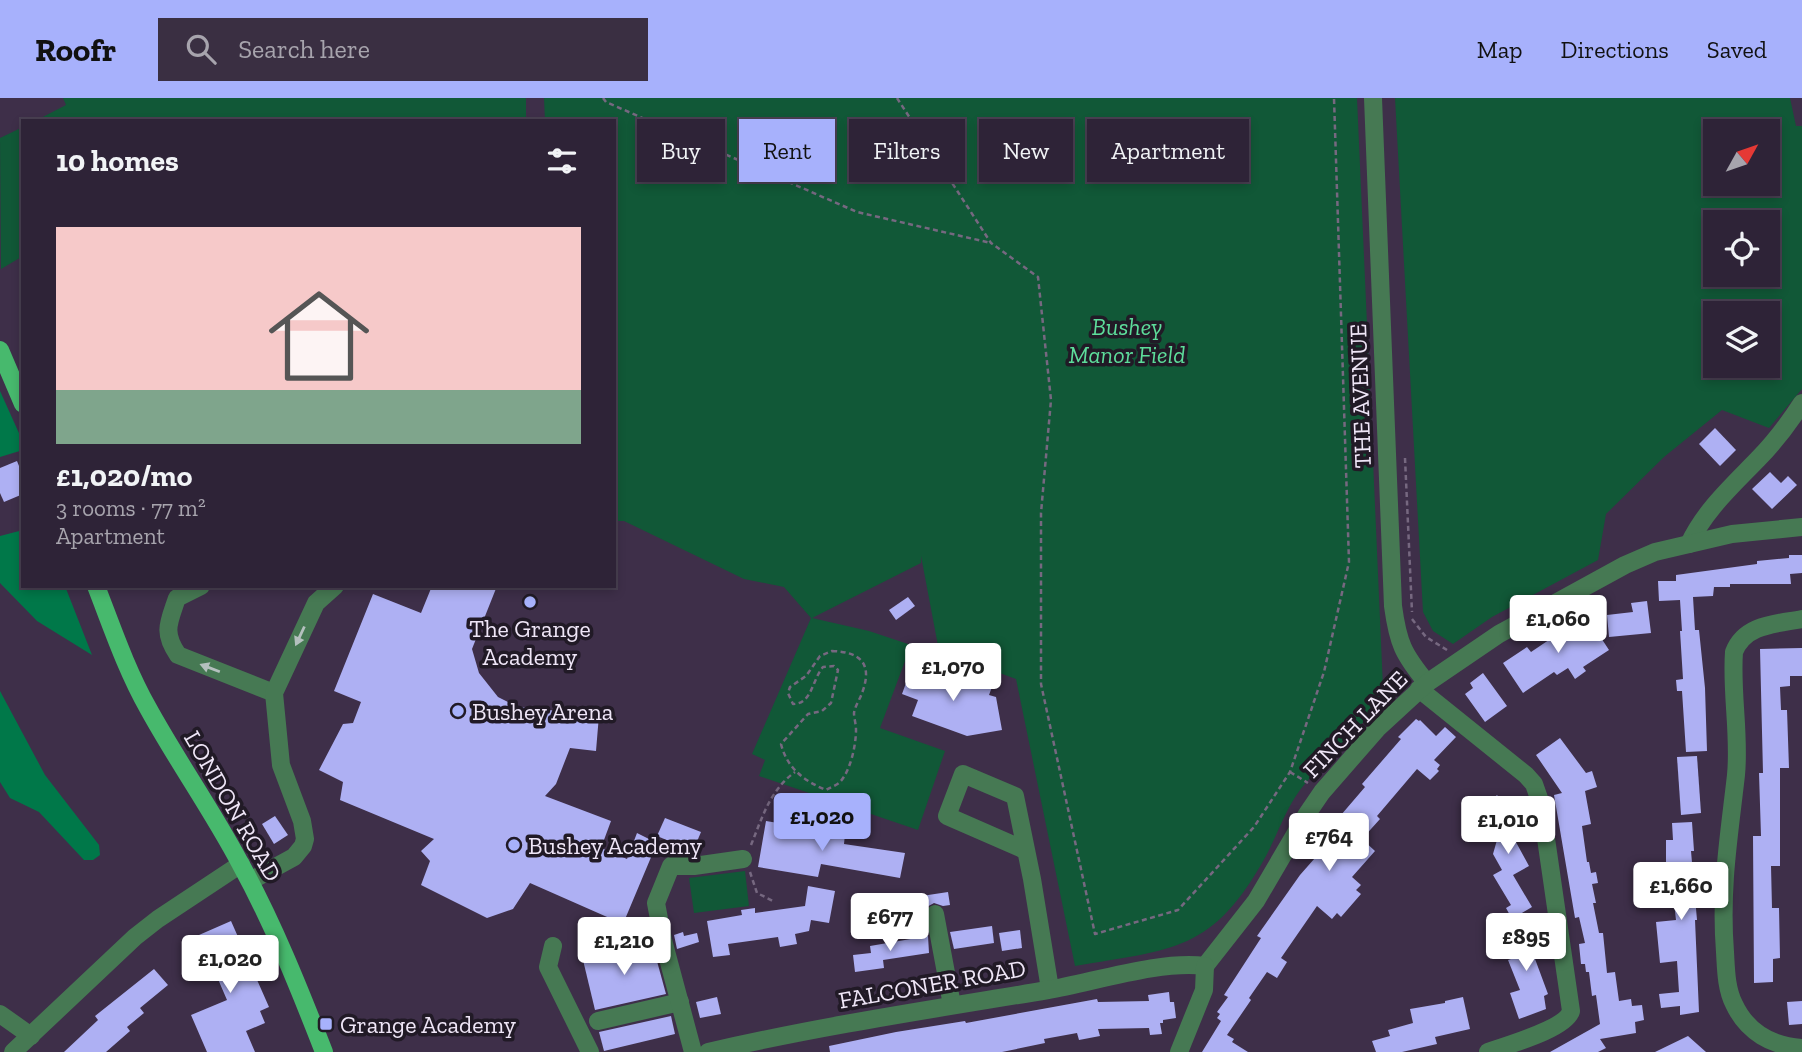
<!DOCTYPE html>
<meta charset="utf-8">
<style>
body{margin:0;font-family:"Zilla Slab",serif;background:#3a2f42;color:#f1f3f6;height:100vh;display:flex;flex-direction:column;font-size:26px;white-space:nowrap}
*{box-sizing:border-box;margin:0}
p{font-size:23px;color:#a7a4ad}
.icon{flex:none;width:38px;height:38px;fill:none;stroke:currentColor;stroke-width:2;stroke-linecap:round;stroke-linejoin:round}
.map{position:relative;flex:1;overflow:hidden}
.panel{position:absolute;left:21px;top:21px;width:595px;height:469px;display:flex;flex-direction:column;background:#2e2337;border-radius:0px;box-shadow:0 4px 10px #0003,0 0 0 2px #494052}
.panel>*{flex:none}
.top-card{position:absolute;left:637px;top:21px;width:665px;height:63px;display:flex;gap:14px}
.needle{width:46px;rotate:50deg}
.controls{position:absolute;left:1703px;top:21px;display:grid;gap:14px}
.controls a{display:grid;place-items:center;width:77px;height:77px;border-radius:0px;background:#2e2337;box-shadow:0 4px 10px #0003,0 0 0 2px #494052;font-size:35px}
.price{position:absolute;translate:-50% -60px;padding:0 16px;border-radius:7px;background:#fff;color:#222;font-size:23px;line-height:46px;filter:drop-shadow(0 2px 4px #0008)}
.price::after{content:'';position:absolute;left:50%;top:42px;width:21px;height:16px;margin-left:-10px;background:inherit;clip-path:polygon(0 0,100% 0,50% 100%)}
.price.active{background:#a7b1fc;color:#111}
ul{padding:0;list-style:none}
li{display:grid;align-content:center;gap:14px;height:371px;padding:0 35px}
li span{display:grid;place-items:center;height:217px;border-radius:0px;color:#555}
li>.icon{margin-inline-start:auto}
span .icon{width:126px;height:126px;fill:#fffc;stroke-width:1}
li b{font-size:30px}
h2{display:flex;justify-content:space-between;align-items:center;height:84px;padding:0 35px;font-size:30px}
.pill{padding:0 24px;border-radius:0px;background:#2e2337;box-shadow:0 4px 10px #0003,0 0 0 2px #494052;font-size:24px;line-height:63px}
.pill.active{background:#a7b1fc;color:#111}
header{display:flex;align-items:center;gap:42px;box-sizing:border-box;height:98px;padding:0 35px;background:#a7b1fc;color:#111}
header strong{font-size:33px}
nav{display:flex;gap:38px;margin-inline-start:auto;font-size:24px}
.search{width:490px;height:63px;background:#3a2f42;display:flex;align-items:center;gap:18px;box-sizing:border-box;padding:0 24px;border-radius:0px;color:#a7a4ad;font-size:26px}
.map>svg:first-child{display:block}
.green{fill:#115837;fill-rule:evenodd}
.forest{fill:#007849}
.building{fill:#aeb0f3}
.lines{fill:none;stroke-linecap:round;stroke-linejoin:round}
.path{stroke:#766880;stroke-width:2.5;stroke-dasharray:5 3.5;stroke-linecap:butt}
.minor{stroke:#467953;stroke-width:18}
.major{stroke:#47b96d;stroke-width:18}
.oneway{fill:#b4c0be}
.poi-dot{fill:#a7b1fc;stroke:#211a26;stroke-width:2.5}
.labels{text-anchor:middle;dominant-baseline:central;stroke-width:7;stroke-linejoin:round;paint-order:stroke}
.park-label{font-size:24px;font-style:italic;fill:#5ddd9b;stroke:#211a26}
.street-label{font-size:24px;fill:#efe6f7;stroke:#211a26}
.poi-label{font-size:24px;fill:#efe6f7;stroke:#211a26;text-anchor:start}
</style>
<header>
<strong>Roofr</strong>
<div class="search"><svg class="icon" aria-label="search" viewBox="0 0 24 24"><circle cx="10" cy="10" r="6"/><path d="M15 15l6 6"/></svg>Search here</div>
<nav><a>Map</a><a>Directions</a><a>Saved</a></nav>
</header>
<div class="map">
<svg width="1802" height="954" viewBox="0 0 1802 954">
<rect width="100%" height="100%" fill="#3e2f49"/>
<g class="green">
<polygon points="63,0 526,0 526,23 35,23 66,7"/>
<path d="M544 0H1357L1383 589C1369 632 1327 656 1300 692 1286 711 1277 737 1266 758 1213 854 1174 851 1075 868L1016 581 939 553 921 458V465L812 520 869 533 911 547 880 630 945 653 918 732 759 678 765 662 752 656 811 520 784 489 744 481 624 423H614V23H545Z"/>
<path d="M1395 0H1790L1796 28H1802V291L1769 330 1722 312 1664 359 1606 416 1598 462 1492 519 1453 546 1433 533 1423 514ZM1715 33H1768V86H1715ZM1715 124H1768V177H1715ZM1715 215H1768V268H1715Z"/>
<polygon points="23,29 23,158 1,171 0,40"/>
<polygon points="745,773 749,808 694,815 689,780"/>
</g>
<g class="forest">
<polygon points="0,293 23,344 23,352 0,359"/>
<polygon points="23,432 23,488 65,488 92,557 37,523 0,485 0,438"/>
<polygon points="0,593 45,677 99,747 100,757 93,762 84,762 39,714 10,700 0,684"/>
</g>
<g class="building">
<polygon points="1715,330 1736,352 1720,368 1699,346"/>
<polygon points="17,363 23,378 23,396 4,404 0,395 0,370"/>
<polygon points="1770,374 1781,385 1788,378 1797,387 1772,411 1752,391"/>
<polygon points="1789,457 1802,457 1802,475 1790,476 1791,486 1730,486 1730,489 1714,489 1713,498 1693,499 1695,532 1699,532 1705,590 1707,653 1686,654 1682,593 1677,593 1676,582 1683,581 1680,533 1682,533 1680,502 1659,503 1658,483 1676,483 1676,477 1757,466 1757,463 1789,460"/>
<polygon points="432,488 497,488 472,551 479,575 498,599 518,609 599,617 596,653 570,650 556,686 545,698 611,723 601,750 627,761 637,735 657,745 623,826 530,785 513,811 487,820 421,787 430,763 421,753 434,741 340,702 343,684 319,672 343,626 353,625 361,604 334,593 373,496 421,515"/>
<polygon points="908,499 915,508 896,522 889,512"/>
<polygon points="1647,503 1651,535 1609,539 1607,517 1633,514 1631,505"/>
<polygon points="1586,517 1609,552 1583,569 1586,573 1575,581 1568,570 1557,577 1554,574 1523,595 1503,565 1527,549 1531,554"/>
<polygon points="1802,550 1802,578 1790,578 1790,588 1780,589 1781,612 1787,612 1789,670 1780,670 1780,768 1771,768 1772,810 1779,810 1780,860 1773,861 1773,884 1754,885 1753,738 1761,738 1759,675 1763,675 1760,551"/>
<polygon points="913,566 972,587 974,582 992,589 989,597 996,599 1002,632 967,638 912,618 918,602 902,596"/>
<polygon points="1483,575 1507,608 1485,624 1465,596 1473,590 1470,585"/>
<polygon points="1416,621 1419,623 1420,622 1436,638 1445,629 1456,639 1434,662 1440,667 1437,671 1439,673 1430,682 1417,671 1377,718 1380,721 1362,741 1375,753 1352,779 1361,787 1356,792 1361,796 1341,819 1337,815 1332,821 1317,808 1281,860 1287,864 1277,880 1267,874 1249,900 1251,902 1227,937 1234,941 1232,944 1248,954 1202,954 1221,923 1217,920 1220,916 1217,914 1228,899 1224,897 1261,840 1257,838 1300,777 1322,752 1326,756 1352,726 1341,717 1365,689 1362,686 1401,641 1398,639"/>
<polygon points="1560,640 1586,675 1592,673 1597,689 1585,693 1591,726 1582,728 1587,764 1589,764 1591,775 1596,774 1598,785 1592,786 1596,805 1593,805 1599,835 1603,835 1607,875 1615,874 1619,903 1631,901 1632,908 1642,907 1644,922 1635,924 1636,935 1600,941 1606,950 1598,954 1550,954 1600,926 1596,897 1592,898 1589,874 1586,874 1585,866 1581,866 1579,846 1585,845 1579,819 1575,820 1554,697 1562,695 1536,657"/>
<polygon points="1697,658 1701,715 1681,717 1677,659"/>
<polygon points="1497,697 1521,728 1511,735 1529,768 1513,777 1532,809 1512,821 1506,810 1511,807 1493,777 1502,772 1493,756 1497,742 1488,731 1491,721 1483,711"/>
<polygon points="275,718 288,737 274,746 262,726"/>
<polygon points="665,720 701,734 693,753 657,738"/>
<polygon points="766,723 784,726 784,728 845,736 844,746 905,755 900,780 821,766 818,779 758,769"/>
<polygon points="1692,724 1694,753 1691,753 1697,822 1695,822 1699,914 1680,917 1680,908 1661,910 1659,896 1679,894 1677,863 1660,865 1656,824 1676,822 1672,788 1666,789 1666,742 1673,742 1672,725"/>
<polygon points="808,788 835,793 829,825 811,822 809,833 795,836 797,846 780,849 778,839 728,846 730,857 713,859 707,823 742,817 741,812 755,810 755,815 805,808"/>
<polygon points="948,794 950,807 943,808 934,805 925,810 917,812 915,799"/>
<polygon points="231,823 269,909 260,913 265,925 246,933 255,954 207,954 191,917 227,902 199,837"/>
<polygon points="992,828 994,845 954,851 950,834"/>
<polygon points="1536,828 1538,840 1528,842 1548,896 1544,898 1546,911 1519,921 1510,895 1520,892 1508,862 1511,861 1506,833"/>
<polygon points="1020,832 1022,850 1002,853 999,835"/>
<polygon points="683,834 684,838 697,835 699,844 677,851 674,837"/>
<polygon points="928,838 929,855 883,862 884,870 855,874 853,857 871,855 870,848"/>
<polygon points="652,845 666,896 595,912 583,862"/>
<polygon points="154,871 168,887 140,910 144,915 127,929 130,933 106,954 64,954 98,922 95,918"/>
<polygon points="1169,894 1170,904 1174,904 1176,920 1163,922 1163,925 1160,925 1162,936 1150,937 1149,930 1098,931 1100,938 1079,942 1077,935 1044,941 1045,945 1002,954 830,954 829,948 896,934 965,923 966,925 1097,901 1098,904 1149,903 1148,897"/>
<polygon points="717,899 721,916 700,920 696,904"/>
<polygon points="1463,899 1470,931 1435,939 1437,946 1402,954 1376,954 1372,943 1390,938 1388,932 1413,925 1410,911 1445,905 1445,903"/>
<polygon points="1802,903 1802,926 1789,927 1787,904"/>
<polygon points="671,918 675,936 604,953 599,934"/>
<polygon points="1688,938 1706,954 1655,954"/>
</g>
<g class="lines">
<g class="path">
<polyline points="603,0 606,4 857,114 991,145"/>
<polyline points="897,0 991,145 1038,179 1051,302 1041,415 1041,586 1095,836 1178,812 1254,729 1290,674 1324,574 1349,464 1334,0"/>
<polyline points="1405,360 1412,514"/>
<polyline points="1412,521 1426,539 1447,552"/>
<path d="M832 553C861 554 873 566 862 595 860 601 855 608 854 615 854 620 856 626 856 632 856 646 851 672 840 684 837 687 831 689 826 692 804 683 787 670 781 646L808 616 822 613 831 605 838 572 834 568 823 569C812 582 812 606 793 606L788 595 790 589 806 578 820 558Z"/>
<polyline points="1290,674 1308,685"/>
<path d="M751 747C762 720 770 692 795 674"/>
<polyline points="750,774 757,795 775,804"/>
</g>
<g class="minor">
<path d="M1373 0 1393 508C1398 545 1403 556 1427 585"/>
<path d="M1689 446C1705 412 1732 388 1758 361 1774 345 1789 325 1802 305"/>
<path d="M201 488 177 500C169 524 162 534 178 557L274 595"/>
<path d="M1802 521C1776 526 1745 526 1734 554 1731 595 1740 636 1736 677 1729 739 1720 791 1725 854 1726 871 1726 890 1734 906 1747 934 1772 948 1802 950"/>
<path d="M1419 591 1526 677 1534 686 1541 706 1571 913C1566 931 1507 947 1488 954"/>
<polyline points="1025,752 947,718 963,676 1015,698 1032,781 1050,891"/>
<polyline points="250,783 294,759 303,748 305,741 302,723 281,667 274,595 316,505 335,488"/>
<polyline points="935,816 952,907"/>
<polyline points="553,848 548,869 590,954"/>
<polyline points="1205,868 1256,803 1307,716 1322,694 1377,631 1427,585 1499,536 1625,467 1655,454 1732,436 1802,429"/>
<polyline points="0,916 31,938"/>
<polyline points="598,923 680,904"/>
<polyline points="13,954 135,839 158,821 241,766"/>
<polyline points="693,954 663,842 656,805 671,768 694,768 743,761"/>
<path d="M708 954C820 928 934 911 1048 892 1094 884 1161 862 1205 868"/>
<polyline points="1179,954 1204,892 1205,868"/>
</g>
<g class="major">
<polyline points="0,252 23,306"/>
<path d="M96 488C112 529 126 571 148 610 177 663 212 712 240 765 273 825 299 890 324 954"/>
</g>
</g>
<defs><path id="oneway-solid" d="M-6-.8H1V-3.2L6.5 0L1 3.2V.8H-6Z" transform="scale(1.75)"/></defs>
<g class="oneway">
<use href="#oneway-solid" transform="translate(300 538) rotate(115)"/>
<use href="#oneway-solid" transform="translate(210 570) rotate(-159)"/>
</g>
<g class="poi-dot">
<circle cx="530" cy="504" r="7"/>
<circle cx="458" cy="613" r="7"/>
<circle cx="514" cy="747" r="7"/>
<rect x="319" y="919" width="14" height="14" rx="3.5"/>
</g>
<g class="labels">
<g class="park-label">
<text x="1127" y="228">Bushey<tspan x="1127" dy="28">Manor Field</tspan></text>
</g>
<g class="street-label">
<text transform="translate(1360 298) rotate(-92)">THE AVENUE</text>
<text transform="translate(1355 626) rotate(-46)">FINCH LANE</text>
<text transform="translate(233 708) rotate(60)">LONDON ROAD</text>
<text transform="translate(932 886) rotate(-10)">FALCONER ROAD</text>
</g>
<g class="poi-label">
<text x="530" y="530" text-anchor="middle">The Grange<tspan x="530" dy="28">Academy</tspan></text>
<text x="472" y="613">Bushey Arena</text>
<text x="528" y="747">Bushey Academy</text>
<text x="340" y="926">Grange Academy</text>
</g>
</g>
</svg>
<div class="controls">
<a><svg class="needle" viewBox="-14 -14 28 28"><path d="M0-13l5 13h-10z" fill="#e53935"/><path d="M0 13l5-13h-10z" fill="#a7a4ad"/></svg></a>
<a><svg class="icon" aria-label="locate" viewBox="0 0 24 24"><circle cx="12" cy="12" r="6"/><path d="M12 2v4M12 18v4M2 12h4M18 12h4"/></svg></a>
<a><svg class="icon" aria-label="layers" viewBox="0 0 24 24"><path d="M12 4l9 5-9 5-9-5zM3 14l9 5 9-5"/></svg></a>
</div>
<b class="price" style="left:1558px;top:557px">£1,060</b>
<b class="price" style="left:953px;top:605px">£1,070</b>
<b class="price active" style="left:822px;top:755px">£1,020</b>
<b class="price" style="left:1508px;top:758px">£1,010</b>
<b class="price" style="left:1329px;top:775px">£764</b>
<b class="price" style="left:1681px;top:824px">£1,660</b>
<b class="price" style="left:890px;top:855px">£677</b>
<b class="price" style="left:1526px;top:875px">£895</b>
<b class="price" style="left:624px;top:879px">£1,210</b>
<b class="price" style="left:230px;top:897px">£1,020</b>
<div class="top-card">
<a class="pill">Buy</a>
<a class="pill active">Rent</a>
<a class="pill">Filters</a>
<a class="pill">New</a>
<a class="pill">Apartment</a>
</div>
<section class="panel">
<h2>10 homes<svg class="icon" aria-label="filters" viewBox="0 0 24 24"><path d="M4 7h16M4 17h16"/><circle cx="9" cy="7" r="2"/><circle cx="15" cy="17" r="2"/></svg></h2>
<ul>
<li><span style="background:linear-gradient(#f6c9c9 75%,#7fa58c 0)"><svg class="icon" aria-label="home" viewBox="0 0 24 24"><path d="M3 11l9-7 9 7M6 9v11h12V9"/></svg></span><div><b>£1,020/mo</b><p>3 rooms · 77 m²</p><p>Apartment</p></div></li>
</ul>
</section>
</div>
